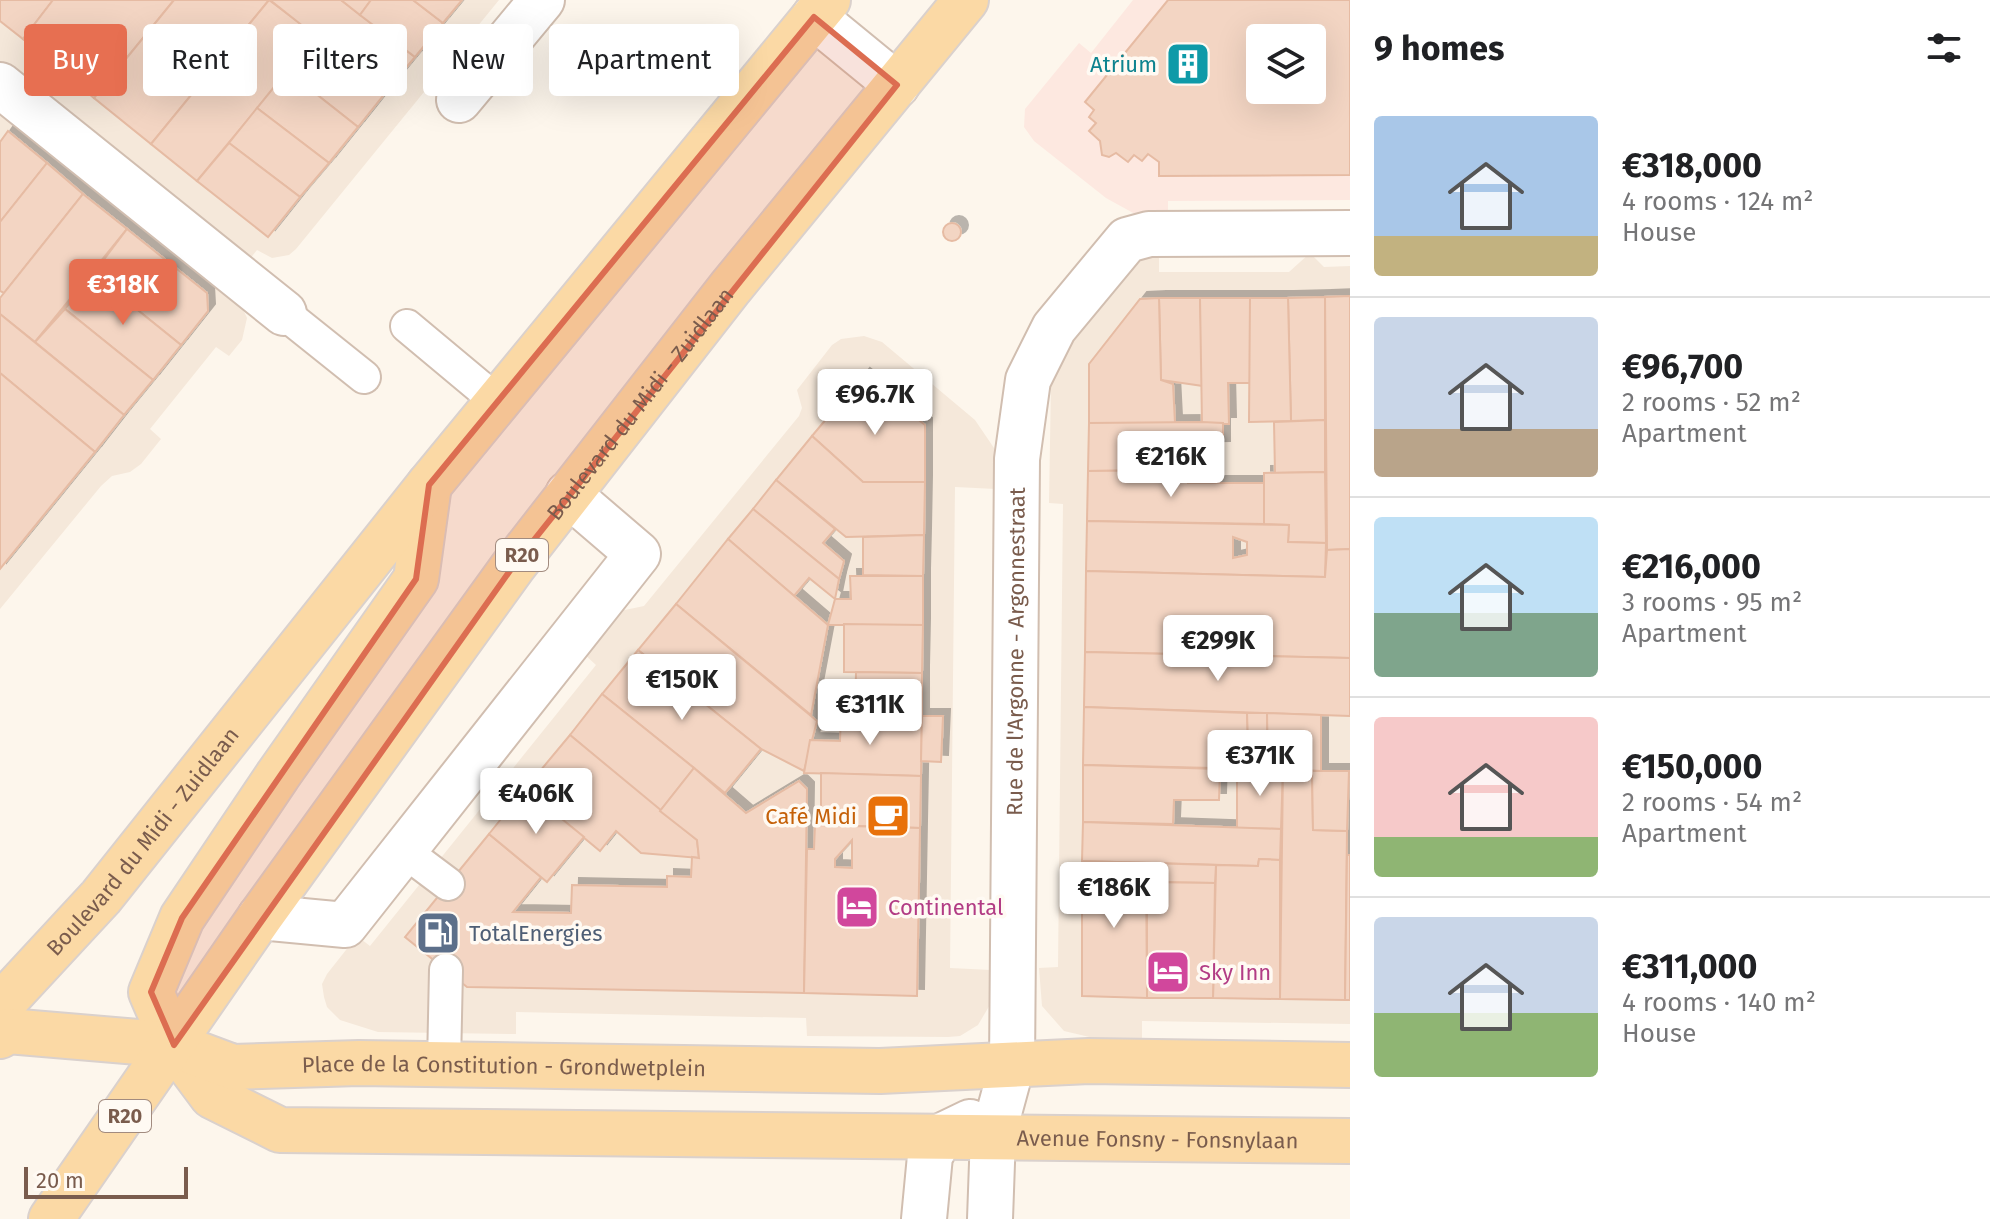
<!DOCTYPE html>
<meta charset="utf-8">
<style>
body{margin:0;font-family:"Fira Sans",sans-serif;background:#f6f6f6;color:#202124;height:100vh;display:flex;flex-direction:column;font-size:30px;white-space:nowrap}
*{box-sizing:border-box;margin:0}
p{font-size:26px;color:#757577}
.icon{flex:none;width:44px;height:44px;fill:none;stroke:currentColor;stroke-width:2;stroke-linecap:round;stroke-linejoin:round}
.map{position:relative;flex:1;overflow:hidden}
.sheet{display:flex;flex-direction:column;background:#fff;width:640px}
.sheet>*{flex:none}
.guide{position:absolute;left:24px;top:24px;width:760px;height:72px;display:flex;gap:16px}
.fabs{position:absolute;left:1246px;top:24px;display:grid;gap:16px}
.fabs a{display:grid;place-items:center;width:80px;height:80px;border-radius:8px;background:#fff;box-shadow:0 8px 32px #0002;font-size:40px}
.scale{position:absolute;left:24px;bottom:20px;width:164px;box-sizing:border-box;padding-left:8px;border:4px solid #7a5c4d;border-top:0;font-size:22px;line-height:28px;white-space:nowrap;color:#7a5c4d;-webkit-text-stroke:6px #fffaf3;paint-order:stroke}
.price{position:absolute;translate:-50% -68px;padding:0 18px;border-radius:8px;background:#fff;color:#222;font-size:26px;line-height:52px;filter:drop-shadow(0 2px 4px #0008)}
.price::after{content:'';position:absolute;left:50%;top:48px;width:24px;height:18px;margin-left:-12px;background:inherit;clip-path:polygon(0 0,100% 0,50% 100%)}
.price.on{background:#e76f51;color:#fff}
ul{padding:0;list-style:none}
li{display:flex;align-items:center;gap:24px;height:200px;padding:0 24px}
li+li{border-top:2px solid #e0e0e0}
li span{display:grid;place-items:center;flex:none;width:224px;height:160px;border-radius:8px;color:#555}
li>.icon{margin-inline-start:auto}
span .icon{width:96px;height:96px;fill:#fffc;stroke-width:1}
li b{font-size:34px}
h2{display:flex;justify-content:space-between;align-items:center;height:96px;padding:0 24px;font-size:34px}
.chip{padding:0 28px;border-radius:8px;background:#fff;box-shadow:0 8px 32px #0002;font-size:28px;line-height:72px}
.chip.on{background:#e76f51;color:#fff}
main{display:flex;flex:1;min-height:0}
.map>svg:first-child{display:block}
.residential{fill:#f5e8da}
.commercial{fill:#fde8e0;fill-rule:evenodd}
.building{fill:#f3d5c3;stroke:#e6bba3;stroke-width:2;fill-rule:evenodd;filter:url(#shadow)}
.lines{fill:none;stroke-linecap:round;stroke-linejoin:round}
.lane-casing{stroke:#d1beb0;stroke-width:36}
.street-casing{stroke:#d1beb0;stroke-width:48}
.primary-casing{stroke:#dad1cd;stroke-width:48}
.lane{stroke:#fff;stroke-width:32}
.street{stroke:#fff;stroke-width:44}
.primary{stroke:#fbd9a5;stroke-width:44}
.marked{fill:#dc6d51;fill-opacity:0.2;stroke:#dc6d51;stroke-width:6;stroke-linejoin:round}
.labels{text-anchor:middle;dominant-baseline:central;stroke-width:7;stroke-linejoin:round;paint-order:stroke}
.shield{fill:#fffaf3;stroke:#a28b7f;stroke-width:2}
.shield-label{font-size:20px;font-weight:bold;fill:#7a5c4d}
.culture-label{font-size:22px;fill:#0d838f;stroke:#fffaf3;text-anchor:end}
.street-label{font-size:22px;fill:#7a5c4d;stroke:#fffaf3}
.food-label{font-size:22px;fill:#c56008;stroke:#fffaf3;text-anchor:end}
.hotel-label{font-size:22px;fill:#b23c85;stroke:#fffaf3;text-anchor:start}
.service-label{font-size:22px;fill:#4e5e75;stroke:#fffaf3;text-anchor:start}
</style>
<main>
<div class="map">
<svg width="1350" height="1219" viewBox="0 0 1350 1219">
<defs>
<filter id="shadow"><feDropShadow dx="7" dy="-7" stdDeviation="0" flood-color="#0004"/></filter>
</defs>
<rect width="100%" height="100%" fill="#fdf6ec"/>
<g class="residential">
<polygon points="0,0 499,0 296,249 289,255 272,258 257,250 226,289 240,303 247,318 242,340 229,356 216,347 150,429 161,439 141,464 130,472 112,476 101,486 0,609"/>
<polygon points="1142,251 1159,253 1159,272 1289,272 1310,253 1324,267 1350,266 1350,1024 1142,1021 1142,1039 1098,1039 1064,1031 1042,1006 1039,968 1058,967 1063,504 1049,503 1051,383 1068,342"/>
<polygon points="864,336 882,342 975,420 994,448 996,489 955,487 950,968 991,970 991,1003 978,1025 960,1036 948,1037 807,1036 806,1018 516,1012 516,1034 378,1032 340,1020 327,1007 324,997 322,984 327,974 357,936 370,946 596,665 584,654 620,611 644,606 799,416 802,408 797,390 832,345 841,339"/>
</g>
<path class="commercial" d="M1133 0H1350V200L1168 201V216L1135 214 1106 198 1034 141 1024 127 1025 109 1079 43 1091 53ZM1260 38H1312V90H1260Z"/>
<g class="building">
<polygon points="0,0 53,0 23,39 0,21"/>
<polygon points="53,0 174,0 94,98 23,39"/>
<polygon points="174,0 269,0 151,144 94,98"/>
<polygon points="269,0 317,36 197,181 151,144"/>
<polygon points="270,0 341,0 415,57 386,92"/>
<polygon points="341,0 371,0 360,15"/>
<polygon points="371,0 413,0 443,23 415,57 360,15"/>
<polygon points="413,0 462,0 443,23"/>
<path d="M1168 0H1350V175L1159 176V162L1148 154 1142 161 1134 155 1128 162 1116 153 1109 157 1102 155 1100 141 1089 131 1096 123 1089 117 1094 110 1085 102ZM1260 38H1312V90H1260Z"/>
<polygon points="332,48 386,92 358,127 287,71 304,51 319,63"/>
<polygon points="287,71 358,127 329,163 257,108"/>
<polygon points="257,108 329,163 300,197 229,143"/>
<polygon points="8,131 47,163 0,222 0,142"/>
<polygon points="229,143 300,197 268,237 197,181"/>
<polygon points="47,163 83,194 4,293 0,291 0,222"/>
<polygon points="83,194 127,229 35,342 0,314 0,298"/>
<circle cx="952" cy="232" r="9"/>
<polygon points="127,229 207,293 208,311 181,345 93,274"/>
<polygon points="93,274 181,345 153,380 65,309"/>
<polygon points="1350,296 1350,549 1327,550 1325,297"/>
<polygon points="1325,297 1325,420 1291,421 1288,298"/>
<polygon points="1159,298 1200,298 1203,386 1161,380"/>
<polygon points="1159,298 1161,380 1173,384 1175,423 1089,423 1089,364 1140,299"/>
<polygon points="1200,298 1250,298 1250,383 1228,383 1229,424 1202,424"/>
<polygon points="1250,298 1288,298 1291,421 1249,422"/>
<polygon points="65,309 153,380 124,415 35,342"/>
<polygon points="0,314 124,415 95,452 0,373"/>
<polygon points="0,373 95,452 0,569"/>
<polygon points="863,375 925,425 925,482 863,482 812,436"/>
<polygon points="1325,420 1325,472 1275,473 1274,422"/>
<polygon points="1202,422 1223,423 1223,448 1174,449 1174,470 1088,471 1089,423"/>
<polygon points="812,436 863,482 925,482 924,535 846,537 776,480"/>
<polygon points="1188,470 1188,483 1264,483 1264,524 1087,521 1088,471"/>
<polygon points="1325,472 1326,543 1288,542 1289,525 1264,524 1264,473"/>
<polygon points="776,480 835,529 823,543 844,561 839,579 753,509"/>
<polygon points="753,509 839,579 835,599 809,578 794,596 728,539"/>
<path d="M1087 521 1289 525 1288 542 1326 543 1325 577 1086 571ZM1233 537 1247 542V555L1233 558Z"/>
<polygon points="924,535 923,576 863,575 863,537"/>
<polygon points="728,539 828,625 811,715 676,604"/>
<polygon points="1350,549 1350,658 1085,652 1086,571 1325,577 1327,550"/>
<polygon points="850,576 923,576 923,625 828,625 835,599 851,599"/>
<polygon points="676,604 817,721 804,771 761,749 638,650"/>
<polygon points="844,624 923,625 922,673 844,672"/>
<polygon points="638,650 761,749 725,793 602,694"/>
<polygon points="1085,652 1350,658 1350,716 1084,707"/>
<polygon points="856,672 922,673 922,716 855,713"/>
<polygon points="602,694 694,768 660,811 570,735"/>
<polygon points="1084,707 1247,713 1248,742 1214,742 1214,768 1083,765"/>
<polygon points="841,713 922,716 921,776 804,773 810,740 840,741"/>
<polygon points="1247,713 1267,713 1268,768 1214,768 1214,742 1248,742"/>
<polygon points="1267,713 1321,715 1321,771 1268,768"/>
<polygon points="922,716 943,716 941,762 921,761"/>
<polygon points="570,735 697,840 699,858 641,853 616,831 600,851 525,789"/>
<polygon points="1083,765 1220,769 1219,800 1174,800 1173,824 1083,822"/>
<polygon points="694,768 746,813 799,781 807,789 804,993 467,987 405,937 489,834 541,877 513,912 571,913 572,885 667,887 667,876 691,877 692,857 699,858 697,840 660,811"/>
<polygon points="1237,768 1283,768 1281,829 1237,828"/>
<polygon points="1283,768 1312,771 1313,830 1347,831 1345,1000 1280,999"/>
<polygon points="1312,771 1349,771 1347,831 1313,830"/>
<polygon points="821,773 921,776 920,828 821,825"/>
<polygon points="525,789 584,837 547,882 489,834"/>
<polygon points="1083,822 1281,829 1280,860 1259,859 1258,866 1082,861"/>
<path d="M815 825 920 828 917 996 804 993 807 849H814ZM852 840V868L835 867V859Z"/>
<polygon points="1347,855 1350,855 1350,1000 1345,1000"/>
<polygon points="1259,859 1280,860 1280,999 1213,998 1216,865 1258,866"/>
<polygon points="1082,861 1146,863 1147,998 1082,996"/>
<polygon points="1146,863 1216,865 1215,883 1147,882"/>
<polygon points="1147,882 1215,883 1213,998 1147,998"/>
</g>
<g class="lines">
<g class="lane-casing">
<g id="lane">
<polyline points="284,313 364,377"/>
<polyline points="407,326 498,402"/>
<polyline points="404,851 448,884"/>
<polyline points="444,1064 446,970"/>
</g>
</g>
<g class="street-casing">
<g id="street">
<polyline points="814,17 897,85"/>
<polyline points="0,85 284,313"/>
<polyline points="459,100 542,0"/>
<polyline points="260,917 345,925 638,554 568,494"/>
<polyline points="924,1219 930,1156 941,1136 970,1122"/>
<path id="s1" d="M990 1219 993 1135 1012 1065 1017 459 1028 380 1054 328 1127 240 1149 234 1350 233"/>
</g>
</g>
<g class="primary-casing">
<g id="primary">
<path id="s2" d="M429 485 416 579 278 775 182 918 151 992 174 1045 212 1096 280 1130 1350 1141"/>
<path id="s3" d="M0 1006 101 897 429 485 828 0"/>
<path id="s4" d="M0 1036 8 1031 174 1045 233 1067 359 1063 880 1071 1089 1061 1350 1065"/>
<path id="s5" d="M51 1219 260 917 514 565 730 288 966 0"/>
</g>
</g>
<use href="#lane" class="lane"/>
<use href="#street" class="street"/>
<use href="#primary" class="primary"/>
</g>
<path class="marked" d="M814 17 897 85 514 565 174 1045 151 992 182 918 416 579 429 485Z"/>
<defs>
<g id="building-square" transform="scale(2.3)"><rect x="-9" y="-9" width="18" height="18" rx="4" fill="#0f9aa8" stroke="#fffaf3"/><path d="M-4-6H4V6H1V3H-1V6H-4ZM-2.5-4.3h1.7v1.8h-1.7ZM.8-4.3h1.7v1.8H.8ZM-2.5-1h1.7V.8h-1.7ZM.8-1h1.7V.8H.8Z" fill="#fff"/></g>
<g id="cafe-square" transform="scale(2.3)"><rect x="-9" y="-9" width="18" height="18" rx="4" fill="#e8710a" stroke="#fffaf3"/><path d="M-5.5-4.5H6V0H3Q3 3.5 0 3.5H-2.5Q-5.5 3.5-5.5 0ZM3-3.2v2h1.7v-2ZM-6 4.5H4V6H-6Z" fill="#fff"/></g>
<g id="hotel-square" transform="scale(2.3)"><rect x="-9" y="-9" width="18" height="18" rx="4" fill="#d1479c" stroke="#fffaf3"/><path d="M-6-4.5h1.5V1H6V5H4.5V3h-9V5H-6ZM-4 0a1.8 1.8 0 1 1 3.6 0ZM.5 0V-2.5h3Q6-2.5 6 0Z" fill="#fff"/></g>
<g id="fuel-square" transform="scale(2.3)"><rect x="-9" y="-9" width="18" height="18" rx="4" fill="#5c6f8a" stroke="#fffaf3"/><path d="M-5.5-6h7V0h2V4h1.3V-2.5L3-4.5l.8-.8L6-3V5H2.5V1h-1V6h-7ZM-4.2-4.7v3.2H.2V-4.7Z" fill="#fff"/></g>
</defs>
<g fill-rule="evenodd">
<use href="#building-square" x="1188" y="64"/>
<use href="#cafe-square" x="888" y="816"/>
<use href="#hotel-square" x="857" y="907"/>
<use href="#fuel-square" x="438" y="933"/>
<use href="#hotel-square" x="1168" y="972"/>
</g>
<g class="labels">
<g class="shield">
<rect x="496" y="539" width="52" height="32" rx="6"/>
<rect x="99" y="1100" width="52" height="32" rx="6"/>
</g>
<g class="shield-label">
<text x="522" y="555">R20</text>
<text x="125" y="1116">R20</text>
</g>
<g class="culture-label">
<text x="1157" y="64">Atrium</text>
</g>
<g class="street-label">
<text stroke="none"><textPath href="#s5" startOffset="1006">Boulevard du Midi - Zuidlaan</textPath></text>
<text stroke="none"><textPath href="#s1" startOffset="570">Rue de l'Argonne - Argonnestraat</textPath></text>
<text stroke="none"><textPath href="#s3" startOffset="218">Boulevard du Midi - Zuidlaan</textPath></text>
<text stroke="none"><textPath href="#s4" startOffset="510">Place de la Constitution - Grondwetplein</textPath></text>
<text stroke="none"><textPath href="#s2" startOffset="1662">Avenue Fonsny - Fonsnylaan</textPath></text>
</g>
<g class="food-label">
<text x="857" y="816">Café Midi</text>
</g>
<g class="hotel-label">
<text x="888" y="907">Continental</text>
<text x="1199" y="972">Sky Inn</text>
</g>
<g class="service-label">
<text x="469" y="933">TotalEnergies</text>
</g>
</g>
</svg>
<div class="fabs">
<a><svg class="icon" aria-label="layers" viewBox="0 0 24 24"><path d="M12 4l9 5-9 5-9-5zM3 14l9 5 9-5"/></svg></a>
</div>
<div class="scale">20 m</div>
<b class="price on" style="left:123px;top:327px">€318K</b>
<b class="price" style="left:875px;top:437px">€96.7K</b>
<b class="price" style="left:1171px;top:499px">€216K</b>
<b class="price" style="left:1218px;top:683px">€299K</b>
<b class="price" style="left:682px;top:722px">€150K</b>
<b class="price" style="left:870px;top:747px">€311K</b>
<b class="price" style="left:1260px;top:798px">€371K</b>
<b class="price" style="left:536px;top:836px">€406K</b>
<b class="price" style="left:1114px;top:930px">€186K</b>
<div class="guide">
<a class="chip on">Buy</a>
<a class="chip">Rent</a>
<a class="chip">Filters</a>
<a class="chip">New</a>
<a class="chip">Apartment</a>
</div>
</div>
<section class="sheet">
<h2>9 homes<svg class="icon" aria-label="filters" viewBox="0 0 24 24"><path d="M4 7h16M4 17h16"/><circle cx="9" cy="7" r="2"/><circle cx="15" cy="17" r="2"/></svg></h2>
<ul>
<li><span style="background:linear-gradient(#a9c7e8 75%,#c2b280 0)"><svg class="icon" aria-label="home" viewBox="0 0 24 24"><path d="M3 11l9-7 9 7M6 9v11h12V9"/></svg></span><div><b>€318,000</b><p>4 rooms · 124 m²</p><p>House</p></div></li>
<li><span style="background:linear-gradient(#c9d6e8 70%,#b9a48a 0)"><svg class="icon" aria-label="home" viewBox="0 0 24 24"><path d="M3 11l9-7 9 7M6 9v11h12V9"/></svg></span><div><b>€96,700</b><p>2 rooms · 52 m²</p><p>Apartment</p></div></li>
<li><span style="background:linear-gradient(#bfe0f5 60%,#7fa58c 0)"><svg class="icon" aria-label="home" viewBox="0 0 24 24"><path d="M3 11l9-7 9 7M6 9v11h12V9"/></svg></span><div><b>€216,000</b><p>3 rooms · 95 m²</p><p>Apartment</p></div></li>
<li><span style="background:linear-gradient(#f6c9c9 75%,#8fb573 0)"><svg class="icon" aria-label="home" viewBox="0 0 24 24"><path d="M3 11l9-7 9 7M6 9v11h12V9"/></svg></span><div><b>€150,000</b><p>2 rooms · 54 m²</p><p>Apartment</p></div></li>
<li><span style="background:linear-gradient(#c9d6e8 60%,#8fb573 0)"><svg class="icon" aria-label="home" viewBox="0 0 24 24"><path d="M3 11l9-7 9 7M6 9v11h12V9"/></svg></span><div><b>€311,000</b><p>4 rooms · 140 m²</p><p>House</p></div></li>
</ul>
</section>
</main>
